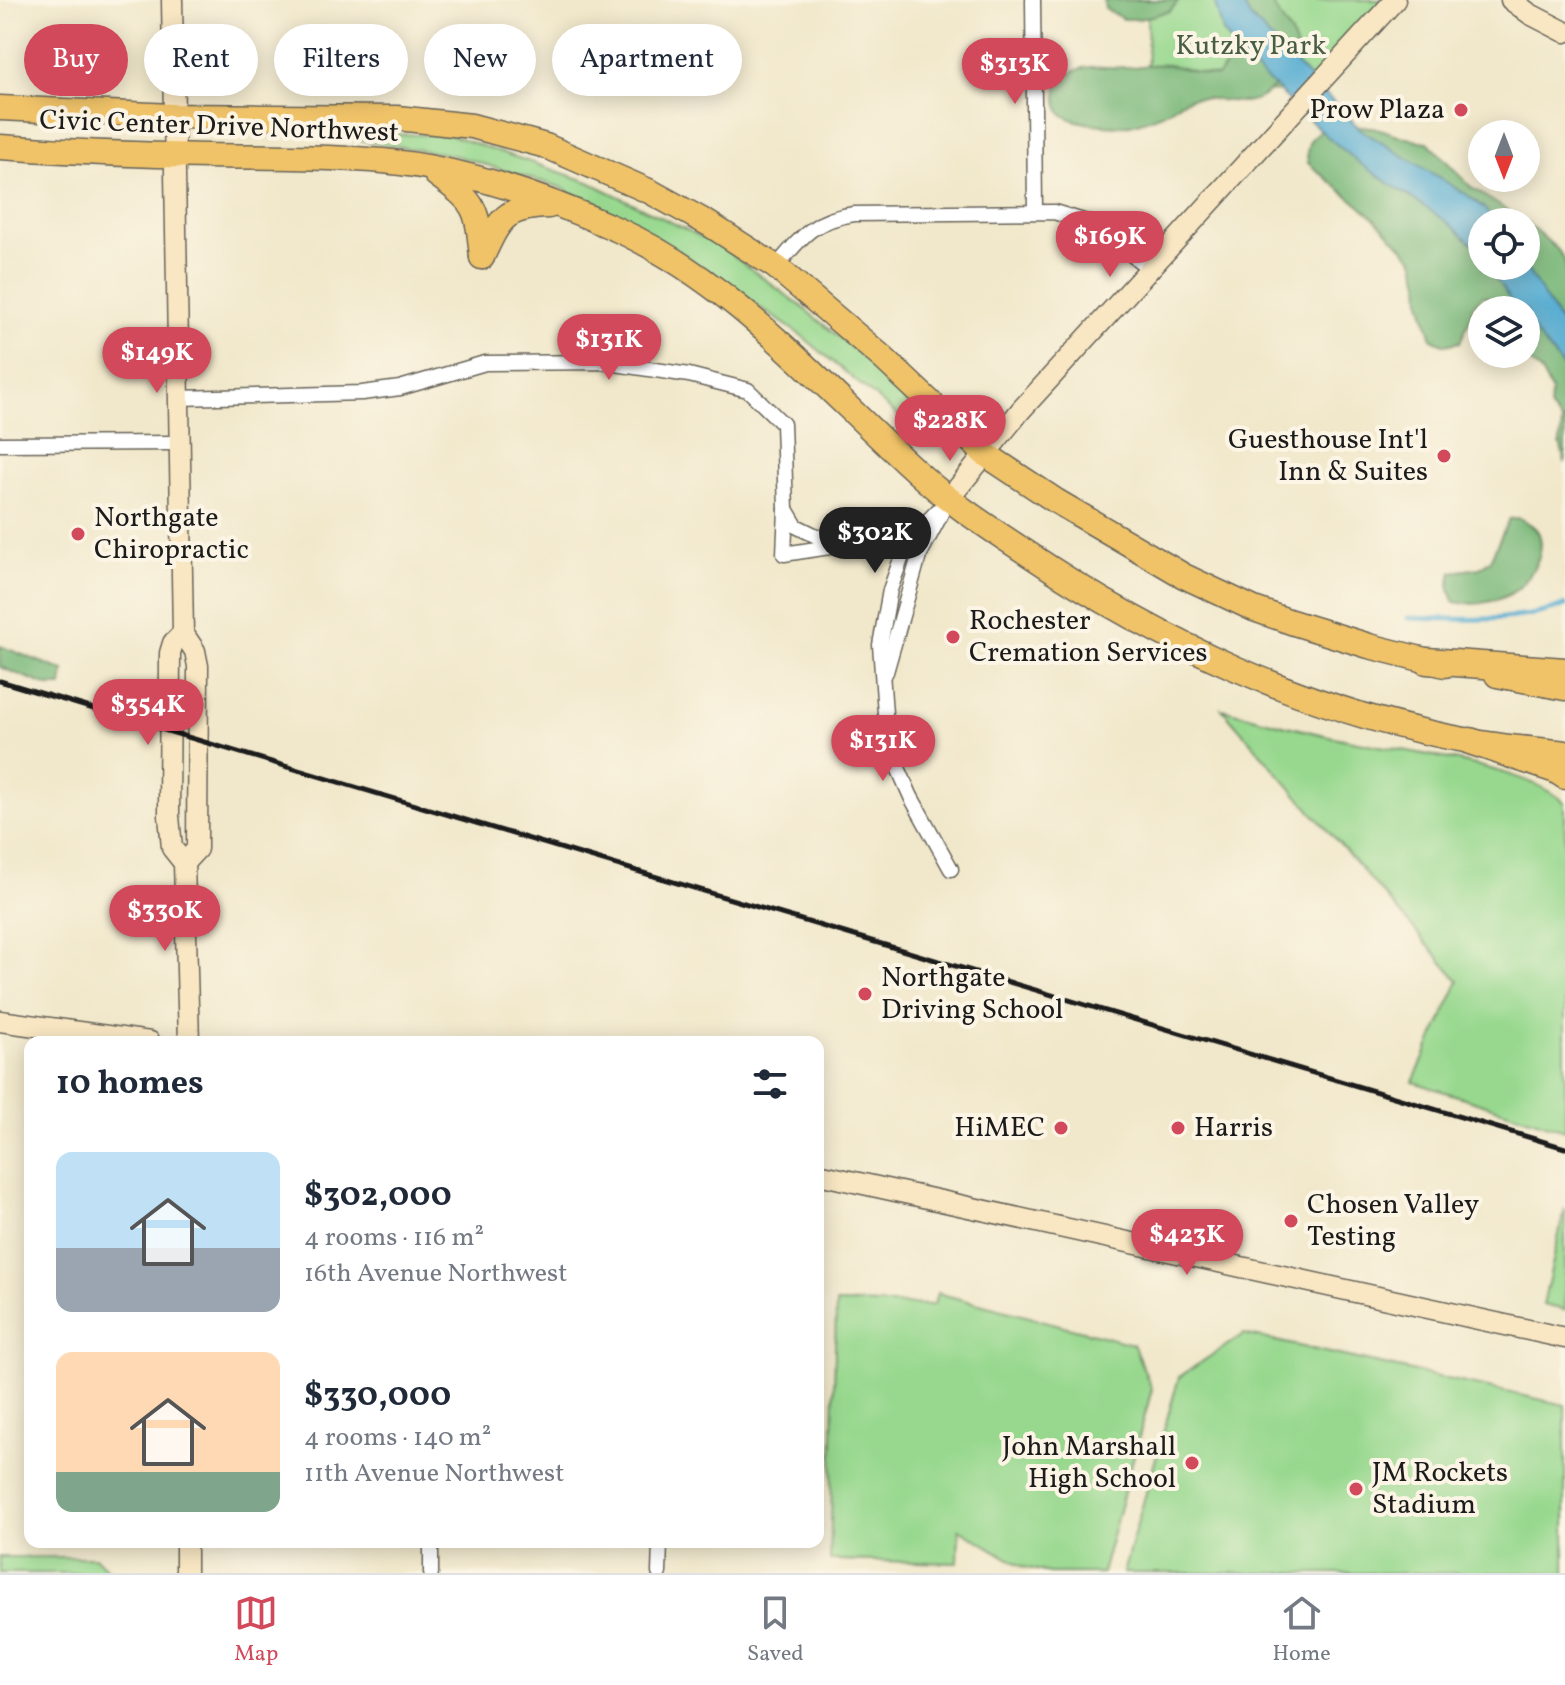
<!DOCTYPE html>
<meta charset="utf-8">
<style>
body{margin:0;font-family:Vollkorn,serif;background:#f6f6f7;color:#1f2937;height:100vh;display:flex;flex-direction:column;font-size:30px;white-space:nowrap}
*{box-sizing:border-box;margin:0}
p{font-size:26px;color:#747a83}
.icon{flex:none;width:44px;height:44px;fill:none;stroke:currentColor;stroke-width:2;stroke-linecap:round;stroke-linejoin:round}
.map{position:relative;flex:1;overflow:hidden}
.details{position:absolute;left:24px;top:1036px;width:800px;height:512px;display:flex;flex-direction:column;background:#fff;border-radius:16px;box-shadow:0 4px 20px #0003}
.details>*{flex:none}
.hud{position:absolute;left:24px;top:24px;width:800px;height:72px;display:flex;gap:16px}
.needle{width:52px;rotate:180deg}
.fabs{position:absolute;left:1468px;top:120px;display:grid;gap:16px}
.fabs a{display:grid;place-items:center;width:72px;height:72px;border-radius:50%;background:#fff;box-shadow:0 4px 20px #0003;font-size:40px}
.price{position:absolute;translate:-50% -68px;padding:0 18px;border-radius:28px;background:#d1495b;color:#fff;font-size:26px;line-height:52px;filter:drop-shadow(0 2px 4px #0008)}
.price::after{content:'';position:absolute;left:50%;top:48px;width:24px;height:18px;margin-left:-12px;background:inherit;clip-path:polygon(0 0,100% 0,50% 100%)}
.price.active{background:#222;color:#fff}
ul{padding:0;list-style:none}
li{display:flex;align-items:center;gap:24px;height:200px;padding:0 32px}
li span{display:grid;place-items:center;flex:none;width:224px;height:160px;border-radius:16px;color:#555}
li>.icon{margin-inline-start:auto}
span .icon{width:96px;height:96px;fill:#fffc;stroke-width:1}
li b{font-size:34px}
h2{display:flex;justify-content:space-between;align-items:center;height:96px;padding:0 32px;font-size:34px}
.pill{padding:0 28px;border-radius:36px;background:#fff;box-shadow:0 4px 20px #0003;font-size:28px;line-height:72px}
.pill.active{background:#d1495b;color:#fff}
.dock{display:flex;justify-content:space-around;align-items:center;height:112px;border-top:2px solid #e0e1e3;background:#fff;font-size:22px;color:#747a83}
.dock a{display:grid;justify-items:center;gap:4px}
.dock .active{color:#d1495b}
.map>svg:first-child{display:block}
.green{fill:#97d88e;stroke:#5a7a55;stroke-width:2}
.forest{fill:#79b879;stroke:#4a6a4a;stroke-width:2}
.water{fill:#54acd1;stroke:#386476;stroke-width:2}
.lines{fill:none;stroke-linecap:round;stroke-linejoin:round}
.stream{stroke:#54acd1;stroke-width:5}
.street-casing{stroke:#676359;stroke-width:17}
.secondary-casing{stroke:#676359;stroke-width:23}
.primary-casing{stroke:#676359;stroke-width:27}
.highway-casing{stroke:#676359;stroke-width:29}
.street{stroke:#fff;stroke-width:14}
.secondary{stroke:#f9e7c3;stroke-width:20}
.primary{stroke:#f0c369;stroke-width:24}
.highway{stroke:#f0c369;stroke-width:26}
.rail{stroke:#1c1c1c;stroke-width:5}
.poi-dot{fill:#d1495b;stroke:#fcf5e5;stroke-width:3}
.labels{text-anchor:middle;dominant-baseline:central;stroke-width:8;stroke-linejoin:round;paint-order:stroke}
.park-label{font-size:28px;fill:#475e44;stroke:#fcf5e5}
.poi-label{font-size:28px;fill:#1c1c1c;stroke:#fcf5e5;text-anchor:start}
.street-label{font-size:28px;fill:#1c1c1c;stroke:#fcf5e5}
</style>
<div class="map">
<svg width="1565" height="1573" viewBox="0 0 1565 1573">
<rect width="100%" height="100%" fill="#fcf5e5"/>
<filter id="ink" filterUnits="userSpaceOnUse"><feTurbulence type="fractalNoise" baseFrequency=".0125" numOctaves="2"/><feDisplacementMap in="SourceGraphic" scale="16" xChannelSelector="R" yChannelSelector="G"/><feConvolveMatrix kernelMatrix="1 2 1 2 8 2 1 2 1" color-interpolation-filters="sRGB"/></filter>
<filter id="wash" filterUnits="userSpaceOnUse"><feTurbulence type="fractalNoise" baseFrequency=".006" numOctaves="4" result="noise"/><feDisplacementMap in="SourceGraphic" scale="32" xChannelSelector="R" yChannelSelector="G"/><feGaussianBlur stdDeviation="1.8" result="paint"/><feColorMatrix in="noise" values="0 0 0 0 0 0 0 0 0 0 0 0 0 0 0 0 0 1.4 0 .05"/><feComposite in="paint" operator="in"/></filter>
<g filter="url(#wash)">
<rect width="100%" height="100%" fill="#f1e8cb"/>
<g class="green">
<polygon points="1147,0 1396,0 1312,92 1148,90"/>
<polygon points="349,134 450,135 589,182 720,246 801,306 876,368 940,440 934,446 802,336 662,241 560,187 453,155 350,139"/>
<path d="M1222 709C1264 720 1306 732 1348 740 1400 751 1530 767 1565 803V1130L1413 1082 1459 981Z"/>
<polygon points="1565,1208 1565,1310 1543,1305"/>
<polygon points="937,1293 1133,1344 1152,1389 1102,1573 1049,1573 1023,1567 959,1529 958,1563 830,1560 836,1303 934,1305"/>
<polygon points="1244,1334 1565,1405 1565,1573 1123,1573 1179,1377"/>
<polygon points="0,1557 95,1557 111,1573 0,1573"/>
</g>
<g class="forest">
<polygon points="1104,0 1179,0 1170,11 1139,19 1123,19 1105,9"/>
<path d="M1220 0H1271C1280 24 1296 32 1298 57 1287 71 1275 90 1259 98 1241 108 1213 96 1192 98 1180 100 1171 111 1160 115 1151 118 1140 123 1130 125 1115 127 1068 125 1060 111 1055 102 1057 90 1058 80 1088 60 1098 69 1130 67 1142 67 1156 63 1168 65 1185 68 1200 74 1217 76L1230 62 1239 38Z"/>
<path d="M1328 126C1344 126 1361 125 1376 128 1395 133 1406 140 1428 142L1472 188 1526 222H1482V266H1526V222L1558 250 1565 261V463L1560 443 1562 422 1549 407 1551 391 1541 372 1529 362 1526 351V310H1501L1497 299 1483 296 1473 305 1470 319 1460 342 1445 345 1432 339 1421 302 1420 282 1414 259 1372 216 1308 163C1305 142 1311 136 1328 126Z"/>
<path d="M1519 518C1526 522 1536 526 1539 534 1547 554 1527 585 1510 594 1493 603 1472 606 1454 602L1449 586 1452 572 1480 568 1490 560 1509 519Z"/>
<polygon points="0,646 64,671 62,686 48,686 0,667"/>
</g>
<g class="water">
<polygon points="1214,0 1241,0 1250,17 1361,130 1466,194 1484,208 1495,222 1482,222 1482,258 1474,245 1446,221 1362,165 1329,138 1240,55 1223,32"/>
<polygon points="1487,266 1525,266 1565,330 1565,370 1526,322 1526,310 1517,310"/>
</g>
<g class="lines">
<path class="stream" d="M1408 618C1455 619 1521 624 1565 605"/>
</g>
</g>
<g filter="url(#ink)">
<g class="lines">
<g class="street-casing">
<g id="street">
<polyline points="1033,0 1035,211"/>
<path d="M776 267C802 236 813 220 854 214L1054 212 1090 223 1149 268"/>
<polyline points="179,398 362,393 400,388 485,363 602,362 689,375 748,390 783,424 786,509 784,554 836,546 888,545 912,539"/>
<polyline points="0,444 179,443"/>
<polyline points="948,500 918,531 902,556 890,590 880,645 886,727 891,752 911,797 951,869"/>
<polyline points="786,509 796,526 835,545"/>
<polyline points="886,672 919,556 941,514"/>
<polyline points="431,1573 431,1542"/>
<polyline points="659,1573 660,1542"/>
</g>
</g>
<g class="secondary-casing">
<g id="secondary">
<polyline points="172,0 183,633 195,651 198,666 197,849 184,863"/>
<polyline points="1511,0 1530,14 1565,32"/>
<polyline points="948,500 1021,410 1395,0"/>
<polyline points="183,633 173,643 170,653 169,816 172,848 184,863 189,1042"/>
<polyline points="0,1021 150,1042"/>
<polyline points="818,1174 1565,1338"/>
<polyline points="186,1542 186,1573"/>
</g>
</g>
<g class="primary-casing">
<g id="primary">
<polyline points="0,108 173,116 397,118 472,126 546,146 651,192 709,224 776,267 883,358 985,454 1056,501 1184,576 1254,609 1291,622 1369,646 1445,665"/>
<path d="M0 147C69 152 139 155 209 156 267 157 325 156 383 161 463 168 543 196 616 229 736 283 823 388 919 474 952 504 988 527 1024 551 1158 641 1311 713 1470 741 1501 747 1533 749 1565 753"/>
<path d="M436 174C477 204 477 207 482 257"/>
<path d="M482 257C500 218 505 207 549 206"/>
<polyline points="1497,675 1565,688"/>
</g>
</g>
<g class="highway-casing">
<g id="highway">
<polyline points="1427,661 1565,671"/>
<polyline points="1470,741 1556,770 1565,776"/>
</g>
</g>
<use href="#street" class="street"/>
<use href="#secondary" class="secondary"/>
<use href="#primary" class="primary"/>
<use href="#highway" class="highway"/>
<polyline class="rail" points="0,681 1565,1148"/>
</g>
</g>
<g class="poi-dot">
<circle cx="1461" cy="110" r="8"/>
<circle cx="1444" cy="456" r="8"/>
<circle cx="78" cy="534" r="8"/>
<circle cx="953" cy="637" r="8"/>
<circle cx="865" cy="994" r="8"/>
<circle cx="1061" cy="1128" r="8"/>
<circle cx="1178" cy="1128" r="8"/>
<circle cx="1291" cy="1221" r="8"/>
<circle cx="1192" cy="1463" r="8"/>
<circle cx="1356" cy="1489" r="8"/>
</g>
<g class="labels">
<g class="park-label">
<text x="1251" y="46">Kutzky Park</text>
</g>
<g class="poi-label">
<text x="1445" y="110" text-anchor="end">Prow Plaza</text>
<text x="1428" y="440" text-anchor="end">Guesthouse Int'l<tspan x="1428" dy="32">Inn &amp; Suites</tspan></text>
<text x="94" y="518">Northgate<tspan x="94" dy="32">Chiropractic</tspan></text>
<text x="969" y="621">Rochester<tspan x="969" dy="32">Cremation Services</tspan></text>
<text x="881" y="978">Northgate<tspan x="881" dy="32">Driving School</tspan></text>
<text x="1045" y="1128" text-anchor="end">HiMEC</text>
<text x="1194" y="1128">Harris</text>
<text x="1307" y="1205">Chosen Valley<tspan x="1307" dy="32">Testing</tspan></text>
<text x="1176" y="1447" text-anchor="end">John Marshall<tspan x="1176" dy="32">High School</tspan></text>
<text x="1372" y="1473">JM Rockets<tspan x="1372" dy="32">Stadium</tspan></text>
</g>
<g class="street-label">
<text transform="translate(219 127) rotate(2)">Civic Center Drive Northwest</text>
</g>
</g>
</svg>
<div class="fabs">
<a><svg class="needle" viewBox="-14 -14 28 28"><path d="M0-13l5 13h-10z" fill="#e53935"/><path d="M0 13l5-13h-10z" fill="#747a83"/></svg></a>
<a><svg class="icon" aria-label="locate" viewBox="0 0 24 24"><circle cx="12" cy="12" r="6"/><path d="M12 2v4M12 18v4M2 12h4M18 12h4"/></svg></a>
<a><svg class="icon" aria-label="layers" viewBox="0 0 24 24"><path d="M12 4l9 5-9 5-9-5zM3 14l9 5 9-5"/></svg></a>
</div>
<b class="price" style="left:1015px;top:106px">$313K</b>
<b class="price" style="left:1110px;top:279px">$169K</b>
<b class="price" style="left:609px;top:382px">$131K</b>
<b class="price" style="left:157px;top:395px">$149K</b>
<b class="price" style="left:950px;top:463px">$228K</b>
<b class="price active" style="left:875px;top:575px">$302K</b>
<b class="price" style="left:148px;top:747px">$354K</b>
<b class="price" style="left:883px;top:783px">$131K</b>
<b class="price" style="left:165px;top:953px">$330K</b>
<b class="price" style="left:1187px;top:1277px">$423K</b>
<div class="hud">
<a class="pill active">Buy</a>
<a class="pill">Rent</a>
<a class="pill">Filters</a>
<a class="pill">New</a>
<a class="pill">Apartment</a>
</div>
<section class="details">
<h2>10 homes<svg class="icon" aria-label="filters" viewBox="0 0 24 24"><path d="M4 7h16M4 17h16"/><circle cx="9" cy="7" r="2"/><circle cx="15" cy="17" r="2"/></svg></h2>
<ul>
<li><span style="background:linear-gradient(#bfe0f5 60%,#9aa5b1 0)"><svg class="icon" aria-label="home" viewBox="0 0 24 24"><path d="M3 11l9-7 9 7M6 9v11h12V9"/></svg></span><div><b>$302,000</b><p>4 rooms · 116 m²</p><p>16th Avenue Northwest</p></div></li>
<li><span style="background:linear-gradient(#ffd9b3 75%,#7fa58c 0)"><svg class="icon" aria-label="home" viewBox="0 0 24 24"><path d="M3 11l9-7 9 7M6 9v11h12V9"/></svg></span><div><b>$330,000</b><p>4 rooms · 140 m²</p><p>11th Avenue Northwest</p></div></li>
</ul>
</section>
</div>
<nav class="dock">
<a class="active"><svg class="icon" aria-label="map" viewBox="0 0 24 24"><path d="M3 6l6-2 6 2 6-2v14l-6 2-6-2-6 2zM9 4v14M15 6v14"/></svg>Map</a>
<a><svg class="icon" aria-label="saved" viewBox="0 0 24 24"><path d="M7 4h10v16l-5-4-5 4z"/></svg>Saved</a>
<a><svg class="icon" aria-label="home" viewBox="0 0 24 24"><path d="M3 11l9-7 9 7M6 9v11h12V9"/></svg>Home</a>
</nav>
